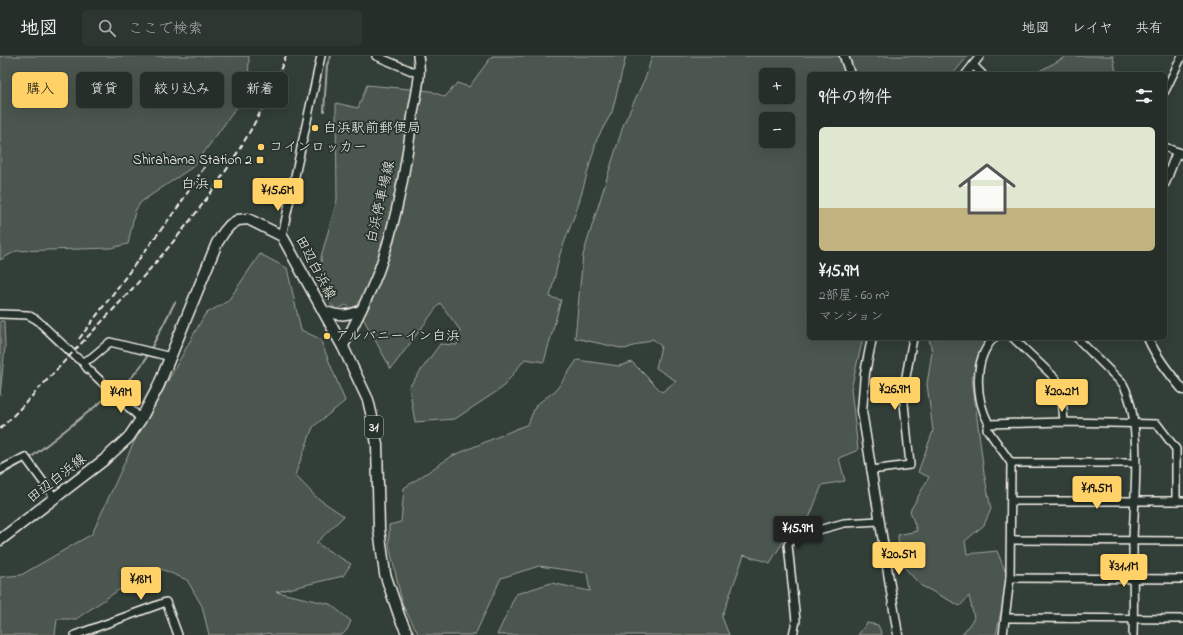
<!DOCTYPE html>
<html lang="ja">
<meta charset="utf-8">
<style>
body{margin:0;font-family:"Indie Flower","Klee One",sans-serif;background:#2e3632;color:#f1f3f6;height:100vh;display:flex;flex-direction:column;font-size:15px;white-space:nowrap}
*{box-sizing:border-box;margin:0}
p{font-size:13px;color:#a4a8a8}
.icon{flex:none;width:22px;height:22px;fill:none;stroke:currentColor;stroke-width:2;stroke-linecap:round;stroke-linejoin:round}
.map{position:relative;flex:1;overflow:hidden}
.sheet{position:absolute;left:807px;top:16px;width:360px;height:268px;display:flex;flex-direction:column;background:#262e2a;border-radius:6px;box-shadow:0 4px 16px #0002,0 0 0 1px #424a47}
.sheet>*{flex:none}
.banner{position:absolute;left:12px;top:16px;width:380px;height:36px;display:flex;gap:8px}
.controls{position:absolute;left:759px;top:12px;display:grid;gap:8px}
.controls a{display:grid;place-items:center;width:36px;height:36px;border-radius:6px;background:#262e2a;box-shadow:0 4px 16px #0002,0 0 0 1px #424a47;font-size:20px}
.price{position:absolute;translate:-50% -34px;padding:0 9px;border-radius:4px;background:#ffd166;color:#111;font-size:13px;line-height:26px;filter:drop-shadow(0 1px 2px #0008)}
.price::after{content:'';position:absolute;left:50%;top:24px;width:12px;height:9px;margin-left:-6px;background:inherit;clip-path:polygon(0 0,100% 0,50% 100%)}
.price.active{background:#222;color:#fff}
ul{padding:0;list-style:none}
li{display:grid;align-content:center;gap:8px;height:212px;padding:0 12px}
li+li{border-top:1px solid #424a47}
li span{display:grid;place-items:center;height:124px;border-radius:6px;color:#555}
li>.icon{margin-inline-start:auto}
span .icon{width:72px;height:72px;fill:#fffc;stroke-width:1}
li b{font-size:17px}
h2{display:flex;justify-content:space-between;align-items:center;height:48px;padding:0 12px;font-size:17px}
.pill{padding:0 14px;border-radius:6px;background:#262e2a;box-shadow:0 4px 16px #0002,0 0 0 1px #424a47;font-size:14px;line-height:36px}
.pill.active{background:#ffd166;color:#111}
header{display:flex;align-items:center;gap:24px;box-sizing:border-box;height:56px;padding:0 20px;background:#262e2a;border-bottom:1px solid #424a47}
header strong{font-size:19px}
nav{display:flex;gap:22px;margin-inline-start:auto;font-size:14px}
.search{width:280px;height:36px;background:#2e3632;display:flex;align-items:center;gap:10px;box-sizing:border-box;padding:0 14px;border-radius:6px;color:#a4a8a8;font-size:15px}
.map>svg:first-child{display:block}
.green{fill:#4c564f;stroke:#a0a49c;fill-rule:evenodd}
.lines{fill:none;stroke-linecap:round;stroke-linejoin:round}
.stream{stroke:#a6a9a1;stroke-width:2}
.minor-casing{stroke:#f4f1e8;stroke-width:10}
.tertiary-casing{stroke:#f4f1e8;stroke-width:11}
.secondary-casing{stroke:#f4f1e8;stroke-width:12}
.primary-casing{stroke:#f4f1e8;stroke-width:13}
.minor{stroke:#26332d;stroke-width:7}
.tertiary{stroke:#26332d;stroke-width:8}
.secondary{stroke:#26332d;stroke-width:9}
.primary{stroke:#26332d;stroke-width:10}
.rail{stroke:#f4f1e8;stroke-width:2;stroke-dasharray:6 3;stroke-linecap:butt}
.poi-dot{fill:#ffd166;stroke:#26332d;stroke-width:1.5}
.labels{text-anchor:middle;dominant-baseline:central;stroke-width:3.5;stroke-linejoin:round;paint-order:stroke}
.shield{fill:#26332d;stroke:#b6b8b0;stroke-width:1}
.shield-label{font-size:13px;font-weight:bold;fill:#f4f1e8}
.poi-label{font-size:14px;fill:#f4f1e8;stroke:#26332d;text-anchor:start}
.street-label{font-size:14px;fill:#f4f1e8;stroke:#26332d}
</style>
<header>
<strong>地図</strong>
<div class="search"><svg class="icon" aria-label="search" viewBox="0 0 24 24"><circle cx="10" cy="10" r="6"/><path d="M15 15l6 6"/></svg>ここで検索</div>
<nav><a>地図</a><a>レイヤ</a><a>共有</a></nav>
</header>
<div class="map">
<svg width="1183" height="579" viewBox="0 0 1183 579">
<rect width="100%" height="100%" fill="#323e38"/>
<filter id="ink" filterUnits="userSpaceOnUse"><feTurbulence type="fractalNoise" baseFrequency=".025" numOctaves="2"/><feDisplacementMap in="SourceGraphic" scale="8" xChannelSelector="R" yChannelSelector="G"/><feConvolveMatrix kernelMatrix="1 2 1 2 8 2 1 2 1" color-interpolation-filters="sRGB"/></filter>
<g filter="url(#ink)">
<g class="green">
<polygon points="0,0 249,0 248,36 194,110 141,146 135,155 128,188 111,192 16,195 0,204"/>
<polygon points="492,0 626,0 612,56 597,83 578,150 560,198 550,241 561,244 544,306 525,303 502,332 455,363 415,366 409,331 440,288 457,289 460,274 440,247 391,313 364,264 346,249 336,254 323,239 321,201 337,144 336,47 358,52 367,29 431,35 445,41 457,27 469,31"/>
<path d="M652 0H968L953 18H809V282H863L851 333 858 394 839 402 845 425 822 429 808 465 793 470 770 507 744 499 722 561 729 579H497L516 538 551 527 590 535 587 517 539 510 501 522 475 579H419L403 550 389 489V469L401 466 404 432 452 400 528 368 536 349 556 334 577 304 619 310 632 306 662 336 676 325 656 312 661 290 653 283 625 293 575 282 583 199 624 67 646 20ZM766 19H788V41H766ZM766 63H788V85H766Z"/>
<polygon points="1067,0 1113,0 1116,16 1123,18 1034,18"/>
<polygon points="260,198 287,212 301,274 320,283 345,345 313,371 295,419 316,441 344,460 316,487 351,508 343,520 276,536 330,548 351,565 347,574 342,579 271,579 270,577 259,579 209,579 202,550 187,524 154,510 76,563 57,563 55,579 0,579 0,521 21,519 92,478 133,388 205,258 228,245"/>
<polygon points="0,265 4,265 5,291 0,339"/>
<polygon points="929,282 991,282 981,293 972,322 984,417 991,453 984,469 965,485 967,498 997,495 1008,522 996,579 962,579 974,562 969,540 960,550 920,529 899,505 898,479 917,475 910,455 929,421 918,416 933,375 927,328 932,296"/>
<polygon points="867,567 878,569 882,579 858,579"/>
</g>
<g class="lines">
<g class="stream">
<polyline points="324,55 327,9 331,0"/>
<polyline points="115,335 132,321 144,306 175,246"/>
<polyline points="0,420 29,403 111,338"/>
</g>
<g class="minor-casing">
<g id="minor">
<polyline points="376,0 419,18"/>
<polyline points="973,9 982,18"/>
<polyline points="966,18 980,0"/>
<polyline points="1165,35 1182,0"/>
<polyline points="1165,91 1177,96"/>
<polyline points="282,180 321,0"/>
<polyline points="0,258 28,259 37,264 77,302 83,306 91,302 110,286 171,301"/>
<path d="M994 282C973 303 975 342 989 368L987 373 1011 407 1010 522 1003 579"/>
<polyline points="1013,282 1056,323 1062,343 1064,366"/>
<path d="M1077 282 1123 328C1143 364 1134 443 1133 485 1133 516 1134 548 1133 579"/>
<polyline points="83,306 87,312 141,363"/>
<polyline points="989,368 1064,366 1157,368 1176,393 1176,445"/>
<polyline points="1011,407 1135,407"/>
<polyline points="0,414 25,401 55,442"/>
<polyline points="871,414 910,409 904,347 905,326 913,282"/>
<polyline points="1011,445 1183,445"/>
<polyline points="1011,484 1183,485"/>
<polyline points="1010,522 1183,523"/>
<polyline points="1006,562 1183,563"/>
<polyline points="75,579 166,546 178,579"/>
<polyline points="793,579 796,565 788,489 793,481 844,467 879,465"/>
</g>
</g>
<g class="tertiary-casing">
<g id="tertiary">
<polyline points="844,0 850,18"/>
<polyline points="1165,127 1177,96 1183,99"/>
<polyline points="872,282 865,317 862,355 898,579"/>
<path d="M1148 282C1156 301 1170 318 1183 334"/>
</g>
</g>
<g class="secondary-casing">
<g id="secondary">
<path d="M322 254C338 260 345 261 361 254"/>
<path d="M343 291C355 266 369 241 379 214 397 164 406 110 413 57 416 38 422 19 418 0"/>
</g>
</g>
<g class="primary-casing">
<polyline id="primary" points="0,484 104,404 129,381 141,363 158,331 217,187 224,176 230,169 238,164 248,163 282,180 343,291 368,344 373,365 377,389 379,473 385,518 400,562 408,579"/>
</g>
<use href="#minor" class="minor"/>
<use href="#tertiary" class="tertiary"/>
<use href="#secondary" class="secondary"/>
<use href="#primary" class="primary"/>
<g class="rail">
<polyline points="79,283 178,151 209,104"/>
<path d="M0 373C25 348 49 322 73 296 162 203 237 122 286 0"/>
</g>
</g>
</g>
<g class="poi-dot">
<circle cx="315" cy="72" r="4"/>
<circle cx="261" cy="91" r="4"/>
<rect x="256" y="100" width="8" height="8" rx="2"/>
<rect x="213" y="123" width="10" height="10" rx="2"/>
<circle cx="327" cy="280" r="4"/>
</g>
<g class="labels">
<rect class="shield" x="365" y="360" width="18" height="22" rx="3"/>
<g class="shield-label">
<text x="374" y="371">31</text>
</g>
<g class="poi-label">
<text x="323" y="72">白浜駅前郵便局</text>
<text x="269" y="91">コインロッカー</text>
<text x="252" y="104" text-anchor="end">Shirahama Station 2</text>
<text x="209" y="128" text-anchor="end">白浜</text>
<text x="335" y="280">アルバニーイン白浜</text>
</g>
<g class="street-label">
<text transform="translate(381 146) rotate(-77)">白浜停車場線</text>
<text transform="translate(315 212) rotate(62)">田辺白浜線</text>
<text transform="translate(57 423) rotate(-38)">田辺白浜線</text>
</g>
</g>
</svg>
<div class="controls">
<a>+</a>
<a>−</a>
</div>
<b class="price" style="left:278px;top:156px">¥15.6M</b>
<b class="price" style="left:895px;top:355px">¥26.9M</b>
<b class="price" style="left:1062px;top:357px">¥20.2M</b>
<b class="price" style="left:121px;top:358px">¥49M</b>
<b class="price" style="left:1097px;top:454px">¥19.5M</b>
<b class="price active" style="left:798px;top:494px">¥15.9M</b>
<b class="price" style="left:899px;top:520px">¥20.5M</b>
<b class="price" style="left:1124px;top:532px">¥31.1M</b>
<b class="price" style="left:141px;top:545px">¥18M</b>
<div class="banner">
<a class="pill active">購入</a>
<a class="pill">賃貸</a>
<a class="pill">絞り込み</a>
<a class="pill">新着</a>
</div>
<section class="sheet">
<h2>9件の物件<svg class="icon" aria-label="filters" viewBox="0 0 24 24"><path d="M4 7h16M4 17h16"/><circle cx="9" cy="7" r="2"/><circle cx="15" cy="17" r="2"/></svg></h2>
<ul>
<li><span style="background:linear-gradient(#dfe7d0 65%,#c2b280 0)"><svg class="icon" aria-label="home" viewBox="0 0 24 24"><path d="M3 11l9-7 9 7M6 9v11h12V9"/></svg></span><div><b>¥15.9M</b><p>2部屋 · 60 m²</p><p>マンション</p></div></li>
</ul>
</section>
</div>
